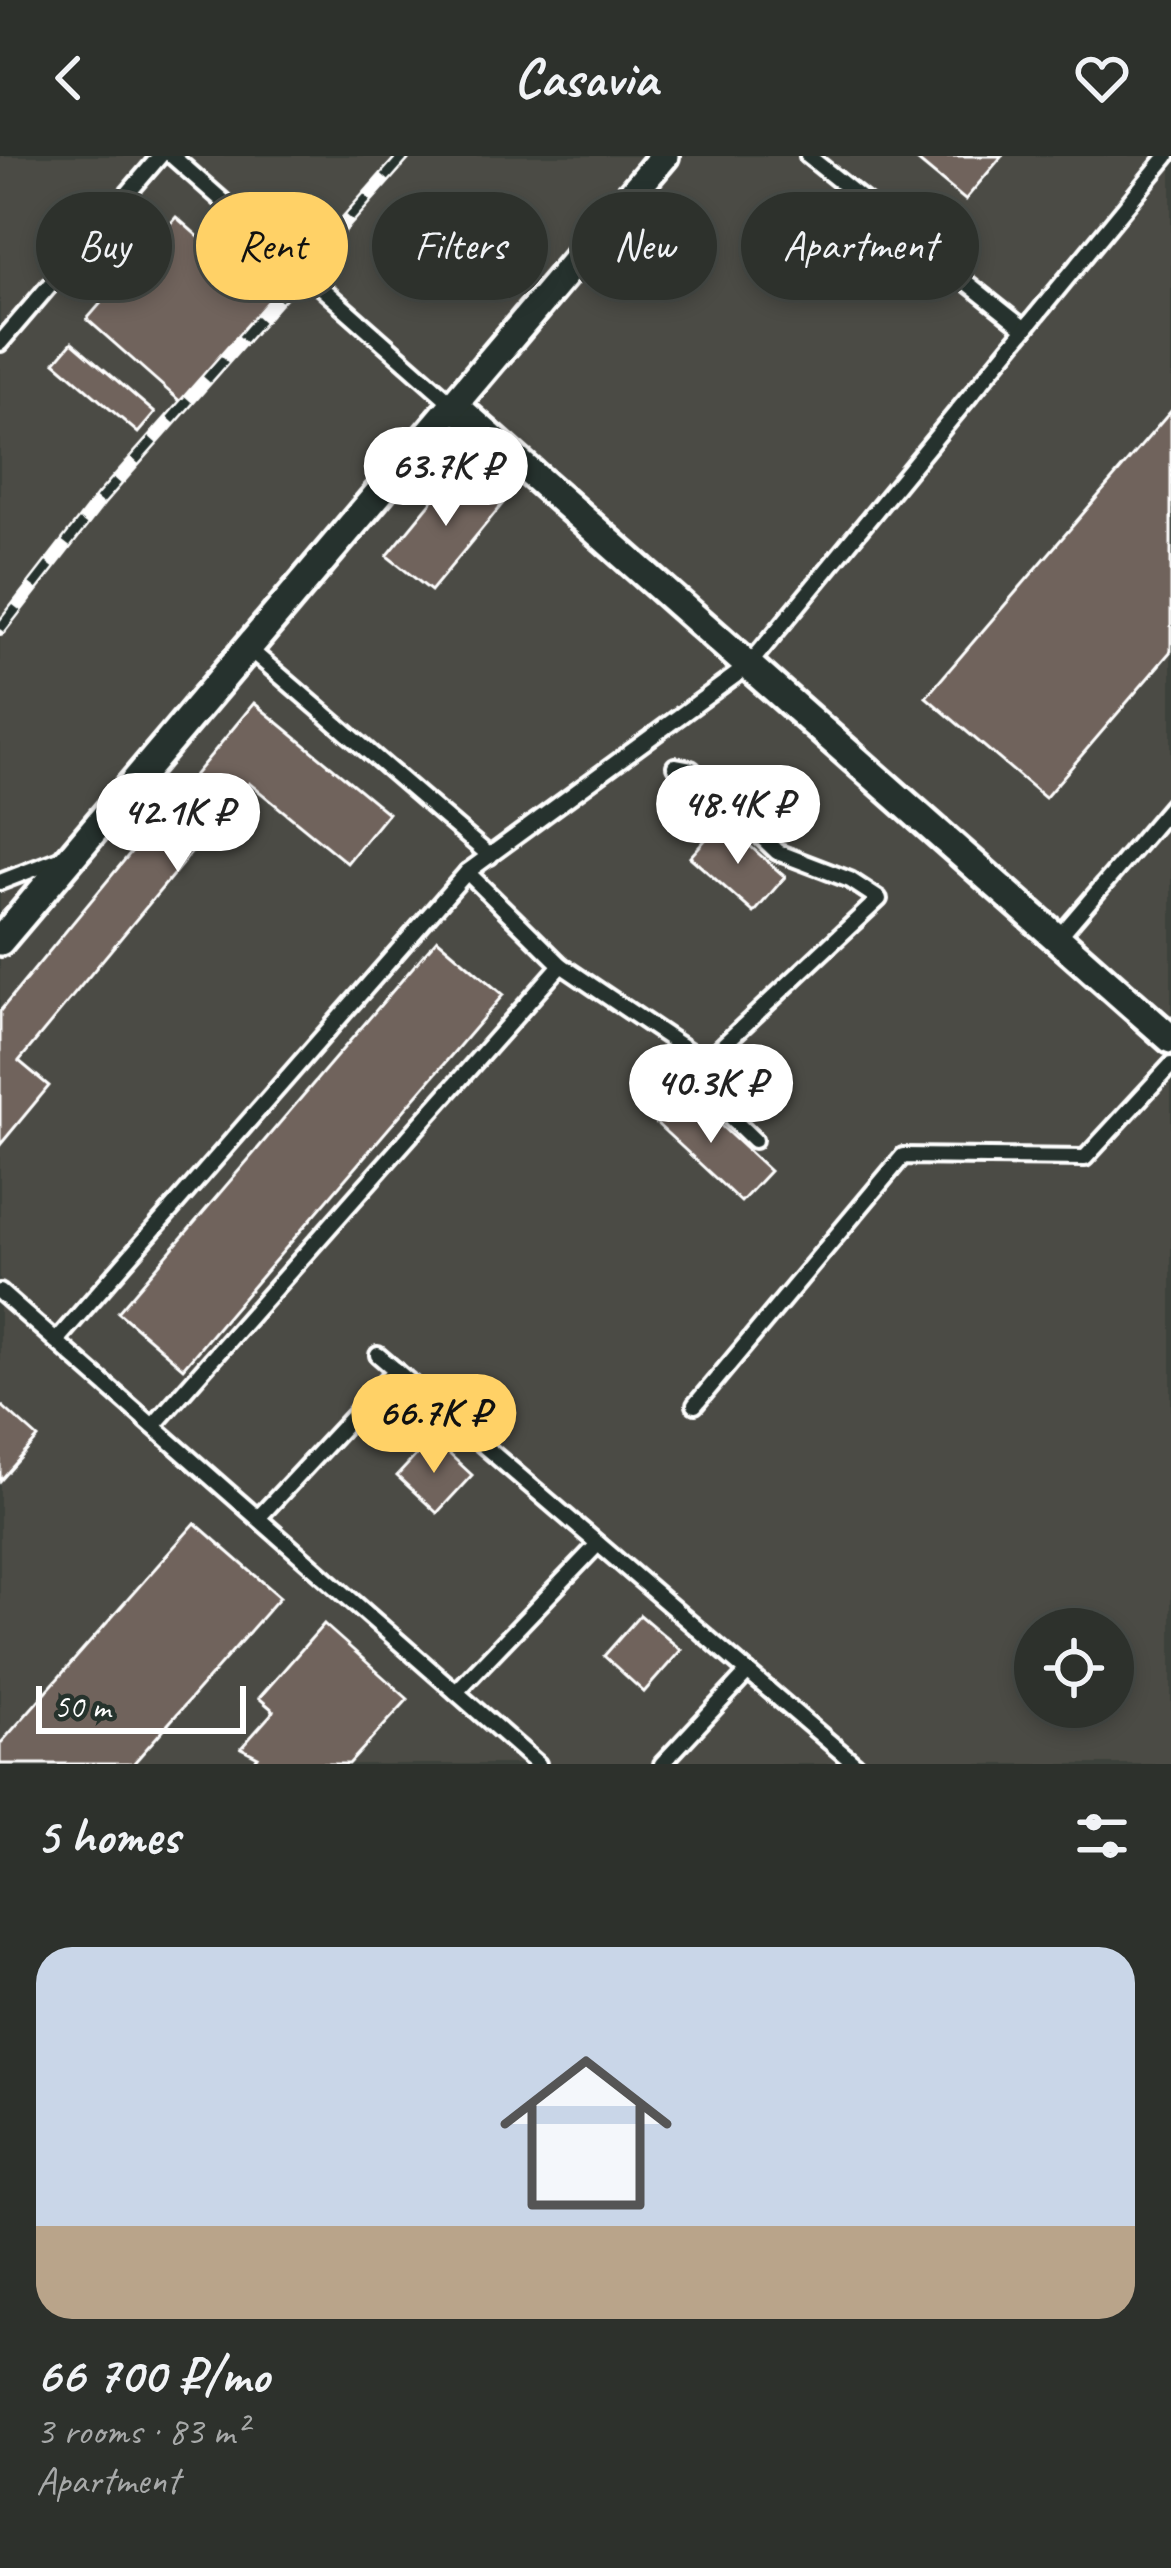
<!DOCTYPE html>
<meta charset="utf-8">
<style>
body{margin:0;font-family:Caveat,sans-serif;background:#353934;color:#f1f3f6;height:100vh;display:flex;flex-direction:column;font-size:45px;white-space:nowrap}
*{box-sizing:border-box;margin:0}
p{font-size:39px;color:#a7a9a9}
.icon{flex:none;width:66px;height:66px;fill:none;stroke:currentColor;stroke-width:2;stroke-linecap:round;stroke-linejoin:round}
.map{position:relative;height:1608px;overflow:hidden}
.panel{display:flex;flex-direction:column;background:#2d312c;flex:1}
.panel>*{flex:none}
.top-card{position:absolute;left:36px;top:36px;width:1101px;height:108px;display:flex;gap:24px}
.buttons{position:absolute;left:1014px;top:1452px;display:grid;gap:24px}
.buttons a{display:grid;place-items:center;width:120px;height:120px;border-radius:50%;background:#2d312c;box-shadow:0 6px 18px #0003,0 0 0 3px #484c48;font-size:60px}
.scale{position:absolute;left:36px;bottom:30px;width:210px;box-sizing:border-box;padding-left:12px;border:6px solid #fff;border-top:0;font-size:33px;line-height:42px;white-space:nowrap;color:#fff;-webkit-text-stroke:9px #26332d;paint-order:stroke}
.price{position:absolute;translate:-50% -102px;padding:0 27px;border-radius:42px;background:#fff;color:#222;font-size:39px;line-height:78px;filter:drop-shadow(0 3px 6px #0008)}
.price::after{content:'';position:absolute;left:50%;top:72px;width:36px;height:27px;margin-left:-18px;background:inherit;clip-path:polygon(0 0,100% 0,50% 100%)}
.price.current{background:#ffd166;color:#111}
ul{padding:0;list-style:none}
li{display:grid;align-content:center;gap:24px;height:636px;padding:0 36px}
li+li{border-top:3px solid #484c48}
li span{display:grid;place-items:center;height:372px;border-radius:36px;color:#555}
li>.icon{margin-inline-start:auto}
span .icon{width:216px;height:216px;fill:#fffc;stroke-width:1}
li b{font-size:51px}
h2{display:flex;justify-content:space-between;align-items:center;height:144px;padding:0 36px;font-size:51px}
.pill{padding:0 42px;border-radius:54px;background:#2d312c;box-shadow:0 6px 18px #0003,0 0 0 3px #484c48;font-size:42px;line-height:108px}
.pill.current{background:#ffd166;color:#111}
header{display:flex;justify-content:space-between;align-items:center;height:156px;padding:0 36px;background:#2d312c;font-size:54px;font-weight:600}
.map>svg:first-child{display:block}
.built{fill:#4b4b45;fill-rule:evenodd}
.building{fill:#6f635c;stroke:#fff;stroke-width:3}
.lines{fill:none;stroke-linecap:round;stroke-linejoin:round}
.service-casing{stroke:#fff;stroke-width:22}
.minor-casing{stroke:#fff;stroke-width:36}
.service{stroke:#26332d;stroke-width:14}
.minor{stroke:#26332d;stroke-width:27}
.rail-casing{stroke:#fff;stroke-width:14}
.rail{stroke:#26332d;stroke-width:9;stroke-dasharray:27;stroke-linecap:butt}
</style>
<header><svg class="icon" aria-label="back" viewBox="0 0 24 24"><path d="M15 5l-7 7 7 7"/></svg>Casavia<svg class="icon" aria-label="heart" viewBox="0 0 24 24"><path d="M12 20l-8-8c-3-5 5-10 8-4 3-6 11-1 8 4z"/></svg></header>
<div class="map">
<svg width="1171" height="1608" viewBox="0 0 1171 1608">
<rect width="100%" height="100%" fill="#3c413b"/>
<filter id="ink" filterUnits="userSpaceOnUse"><feTurbulence type="fractalNoise" baseFrequency=".00833" numOctaves="2"/><feDisplacementMap in="SourceGraphic" scale="24" xChannelSelector="R" yChannelSelector="G"/><feConvolveMatrix kernelMatrix="1 2 1 2 8 2 1 2 1" color-interpolation-filters="sRGB"/></filter>
<g filter="url(#ink)">
<path class="built" d="M0 0H1171V1608H0ZM1035 1473H1113V1551H1035Z"/>
<g class="building">
<polygon points="912,0 1002,0 965,44"/>
<polygon points="176,61 272,145 182,247 87,163"/>
<polygon points="72,186 155,257 138,277 55,206"/>
<polygon points="1171,255 1171,495 1045,642 926,541"/>
<polygon points="461,310 504,346 431,435 387,400"/>
<polygon points="254,547 388,657 347,707 249,627 19,905 49,930 0,989 0,855"/>
<polygon points="722,665 785,721 754,757 690,701"/>
<polygon points="437,783 503,839 183,1212 118,1156"/>
<polygon points="681,933 770,1015 741,1046 653,964"/>
<polygon points="0,1248 38,1282 0,1325"/>
<polygon points="432,1282 472,1319 437,1357 397,1320"/>
<polygon points="195,1367 280,1441 133,1608 0,1608 0,1588"/>
<polygon points="640,1459 681,1494 644,1536 604,1500"/>
<polygon points="324,1468 408,1543 349,1608 252,1608 258,1601 241,1592 274,1555 259,1542"/>
</g>
<g class="lines">
<g class="service-casing">
<g id="service">
<polyline points="172,0 454,249"/>
<polyline points="808,0 1025,173"/>
<polyline points="0,187 160,0"/>
<polyline points="248,492 490,700"/>
<polyline points="467,716 561,809 705,906 879,743 850,724 777,696 691,613 675,610"/>
<polyline points="0,726 62,702"/>
<polyline points="1057,783 1171,650"/>
<polyline points="705,906 723,954 754,984"/>
<polyline points="0,1136 538,1608"/>
<polyline points="56,1185 467,716 748,510 1167,0"/>
<polyline points="378,1199 855,1608"/>
<polyline points="695,1249 903,1000 1085,1002 1171,909"/>
<polyline points="153,1270 561,809"/>
<polyline points="258,1362 396,1214"/>
<polyline points="456,1536 598,1388"/>
<polyline points="662,1608 748,1516"/>
</g>
</g>
<g class="minor-casing">
<g id="minor">
<polyline points="454,249 1171,883"/>
<polyline points="0,785 664,0"/>
</g>
</g>
<use href="#service" class="service"/>
<use href="#minor" class="minor"/>
<g class="rail-casing">
<polyline id="rail" points="0,473 101,343 404,0"/>
</g>
<use href="#rail" class="rail"/>
</g>
</g>
</svg>
<div class="buttons">
<a><svg class="icon" aria-label="locate" viewBox="0 0 24 24"><circle cx="12" cy="12" r="6"/><path d="M12 2v4M12 18v4M2 12h4M18 12h4"/></svg></a>
</div>
<div class="scale">50 m</div>
<b class="price" style="left:446px;top:373px">63.7K ₽</b>
<b class="price" style="left:738px;top:711px">48.4K ₽</b>
<b class="price" style="left:178px;top:719px">42.1K ₽</b>
<b class="price" style="left:711px;top:990px">40.3K ₽</b>
<b class="price current" style="left:434px;top:1320px">66.7K ₽</b>
<div class="top-card">
<a class="pill">Buy</a>
<a class="pill current">Rent</a>
<a class="pill">Filters</a>
<a class="pill">New</a>
<a class="pill">Apartment</a>
</div>
</div>
<section class="panel">
<h2>5 homes<svg class="icon" aria-label="filters" viewBox="0 0 24 24"><path d="M4 7h16M4 17h16"/><circle cx="9" cy="7" r="2"/><circle cx="15" cy="17" r="2"/></svg></h2>
<ul>
<li><span style="background:linear-gradient(#c9d6e8 75%,#b9a48a 0)"><svg class="icon" aria-label="home" viewBox="0 0 24 24"><path d="M3 11l9-7 9 7M6 9v11h12V9"/></svg></span><div><b>66 700 ₽/mo</b><p>3 rooms · 83 m²</p><p>Apartment</p></div></li>
</ul>
</section>
